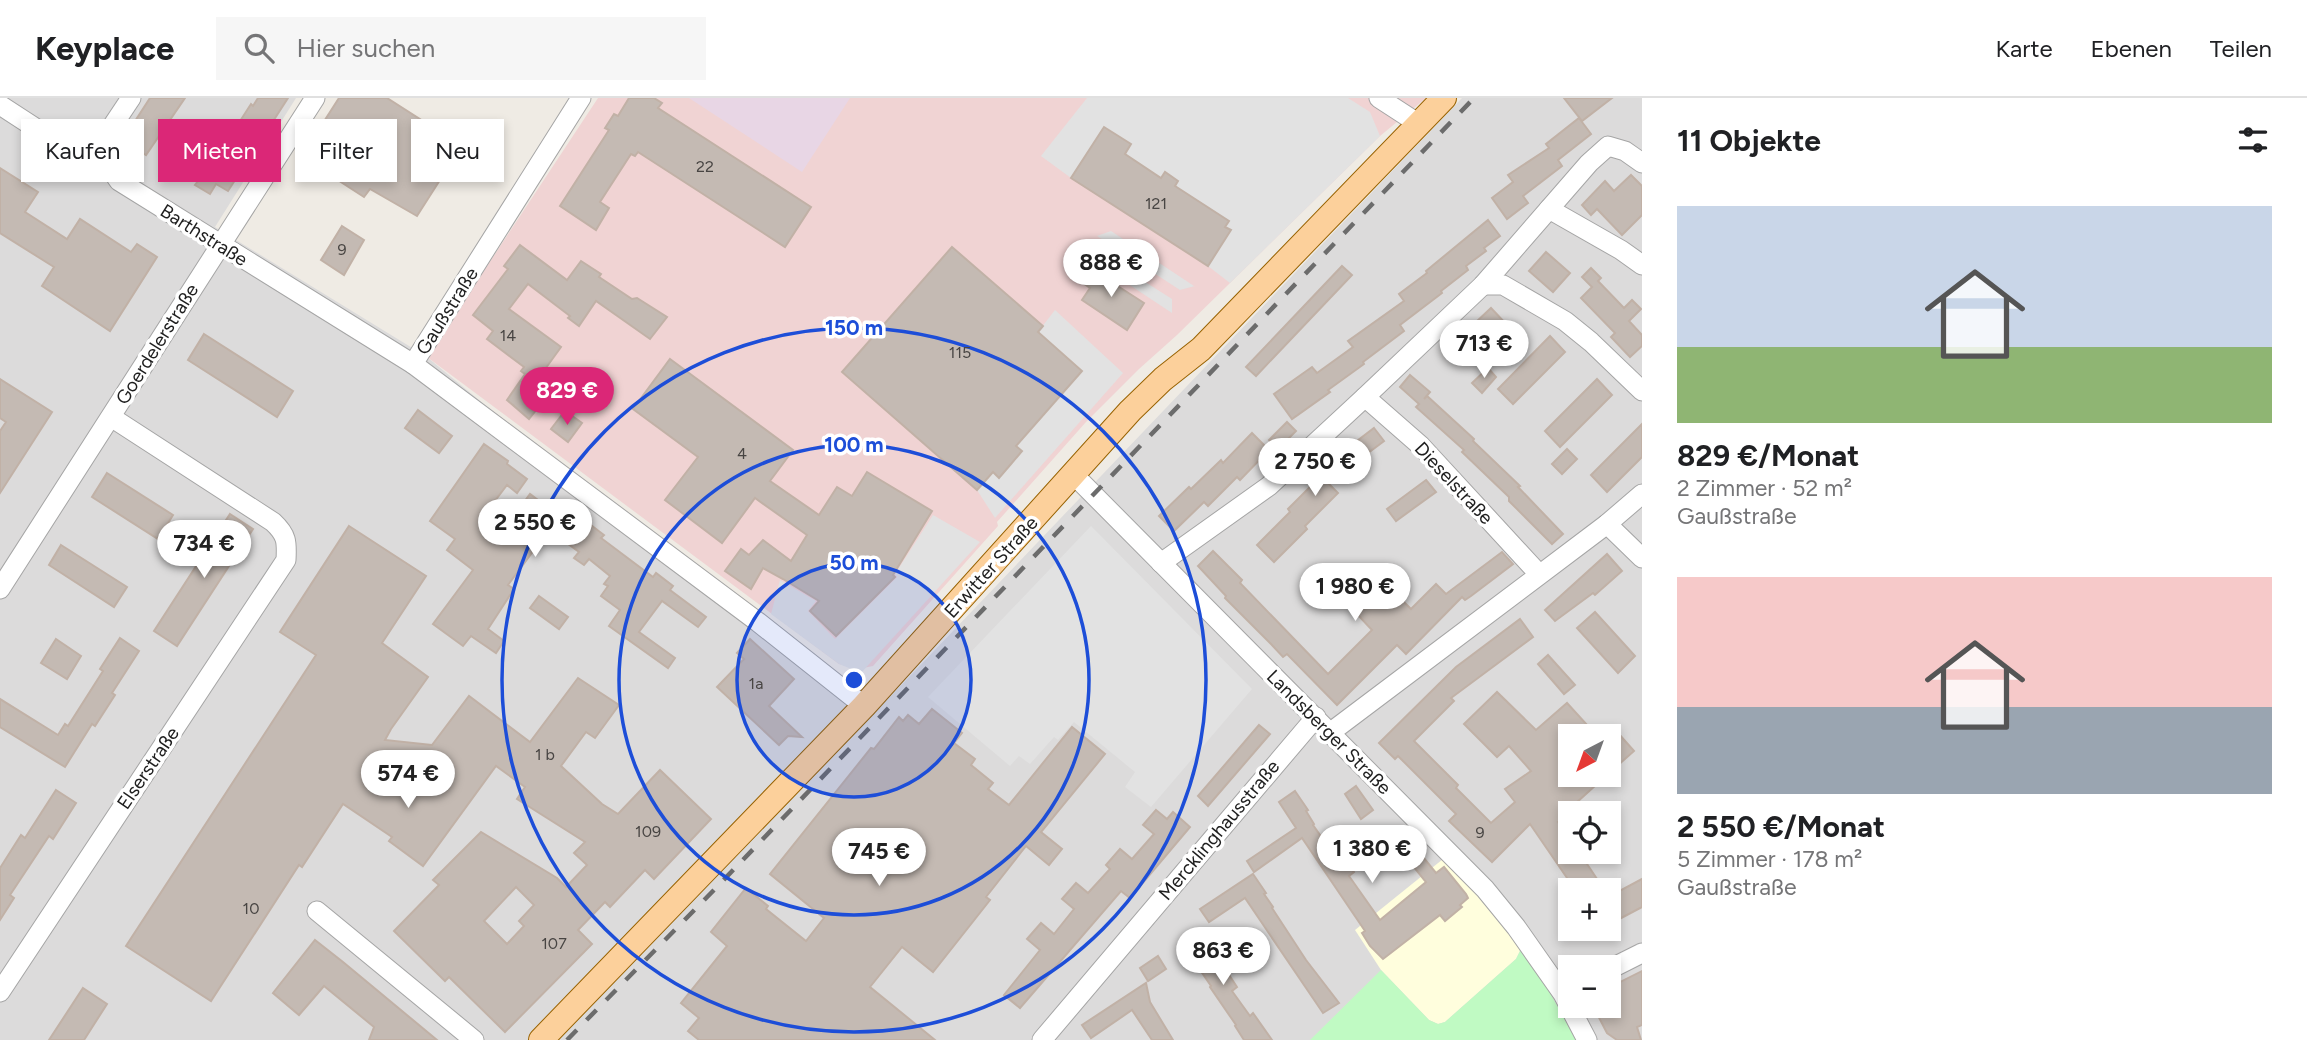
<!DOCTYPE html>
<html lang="de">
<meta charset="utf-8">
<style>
body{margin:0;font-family:Figtree,sans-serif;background:#f6f6f6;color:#202124;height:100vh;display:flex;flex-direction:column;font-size:26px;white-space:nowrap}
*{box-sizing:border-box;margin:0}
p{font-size:23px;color:#757577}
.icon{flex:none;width:38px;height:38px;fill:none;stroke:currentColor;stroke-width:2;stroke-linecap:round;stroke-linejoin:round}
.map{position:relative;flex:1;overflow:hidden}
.drawer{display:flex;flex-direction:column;background:#fff;width:665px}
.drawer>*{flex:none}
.top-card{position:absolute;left:21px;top:21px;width:665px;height:63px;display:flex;gap:14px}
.needle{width:46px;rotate:221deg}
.controls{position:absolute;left:1558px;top:626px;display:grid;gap:14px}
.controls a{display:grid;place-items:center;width:63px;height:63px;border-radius:0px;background:#fff;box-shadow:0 4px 10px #0003;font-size:35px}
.price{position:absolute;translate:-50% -60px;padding:0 16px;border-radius:24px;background:#fff;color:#222;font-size:23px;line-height:46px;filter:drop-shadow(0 2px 4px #0008)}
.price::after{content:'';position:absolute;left:50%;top:42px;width:21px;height:16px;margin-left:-10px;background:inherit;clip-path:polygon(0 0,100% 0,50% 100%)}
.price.active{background:#db2777;color:#fff}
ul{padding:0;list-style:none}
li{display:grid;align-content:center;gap:14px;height:371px;padding:0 35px}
li span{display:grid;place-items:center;height:217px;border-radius:0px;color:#555}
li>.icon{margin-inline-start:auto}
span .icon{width:126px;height:126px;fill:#fffc;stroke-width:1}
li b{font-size:30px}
h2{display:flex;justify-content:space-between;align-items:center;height:84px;padding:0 35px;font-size:30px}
.pill{padding:0 24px;border-radius:0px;background:#fff;box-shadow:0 4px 10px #0003;font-size:24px;line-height:63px}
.pill.active{background:#db2777;color:#fff}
header{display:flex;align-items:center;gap:42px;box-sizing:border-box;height:98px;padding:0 35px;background:#fff;border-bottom:2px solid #e0e0e0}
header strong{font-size:33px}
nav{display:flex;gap:38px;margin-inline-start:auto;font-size:24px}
.search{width:490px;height:63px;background:#f6f6f6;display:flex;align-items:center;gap:18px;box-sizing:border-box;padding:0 24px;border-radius:0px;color:#757577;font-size:26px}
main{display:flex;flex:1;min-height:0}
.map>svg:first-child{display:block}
.residential{fill:#dcdbdb;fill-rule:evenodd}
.commercial{fill:#f0d3d3}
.industrial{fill:#e8d6e5}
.education{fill:#fffedd}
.park{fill:#c0fac3}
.parking{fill:#e2e2e2}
.building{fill:#c4bab3;stroke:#c1b1a6;stroke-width:2;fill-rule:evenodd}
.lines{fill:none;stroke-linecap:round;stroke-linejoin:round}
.minor-casing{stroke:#a5a5a5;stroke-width:21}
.major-casing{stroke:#986200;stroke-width:26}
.minor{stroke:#fff;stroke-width:19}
.major{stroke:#fcd09b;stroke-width:24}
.rail{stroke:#6c6c6c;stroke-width:4.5;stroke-dasharray:14 14;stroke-linecap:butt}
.ring{fill:none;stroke:#1d4ed8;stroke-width:3.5}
.labels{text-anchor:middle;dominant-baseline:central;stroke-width:7;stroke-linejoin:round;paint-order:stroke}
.number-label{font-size:16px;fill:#484543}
.street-label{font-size:19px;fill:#1e1e1e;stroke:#fff}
.centre{fill:#1d4ed8;stroke:#fff;stroke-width:3.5}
.ring-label{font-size:21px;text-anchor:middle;font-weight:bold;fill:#1d4ed8;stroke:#fff;stroke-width:7;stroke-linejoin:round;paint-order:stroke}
</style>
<header>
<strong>Keyplace</strong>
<div class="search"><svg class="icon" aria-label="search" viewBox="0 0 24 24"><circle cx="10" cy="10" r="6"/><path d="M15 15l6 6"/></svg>Hier suchen</div>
<nav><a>Karte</a><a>Ebenen</a><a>Teilen</a></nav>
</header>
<main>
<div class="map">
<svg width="1642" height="942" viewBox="0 0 1642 942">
<rect width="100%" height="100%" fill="#efebe4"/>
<path class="residential" d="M0 0H296L215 129 427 259 867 623 1462 0H1642V942H0ZM1570 639H1608V677H1570ZM1570 716H1608V754H1570ZM1570 793H1608V831H1570ZM1570 870H1608V908H1570Z"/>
<polygon class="commercial" points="598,0 1426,0 1380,38 1177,237 1139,271 1086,324 997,424 998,428 873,568 858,571 839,566 427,259"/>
<polygon class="industrial" points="689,0 850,0 802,74"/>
<polygon class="education" points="1443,761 1475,793 1517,844 1520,853 1516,861 1445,924 1438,926 1429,922 1381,872 1355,832"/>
<polygon class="park" points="1517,844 1549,893 1576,942 1310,942 1381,872 1429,922 1438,926 1445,924 1516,861 1520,853"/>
<g class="parking">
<polygon points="1087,0 1348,0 1370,14 1380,38 1230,185 1208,168 1230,132 1175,88 1178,83 1166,74 1161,80 1125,56 1071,80 1041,58"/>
<polygon points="1111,133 1194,188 1195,188 1180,192 1097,138"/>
<polygon points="1109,161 1172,201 1172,215 1110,174"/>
<polygon points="1055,212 1123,275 995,420 977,392 993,374 999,380 1022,353 1016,348 1038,234"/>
<polygon points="933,417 980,444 861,575 839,566 771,516 780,482 816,503 808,513 835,541 897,479 895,476"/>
<polygon points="1091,428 1252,591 1151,709 1125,689 1135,674 1074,624 1058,642 1054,639 1030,666 1019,658 1010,668 928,599"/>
</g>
<g class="building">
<polygon points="150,0 185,0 146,57 131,47 136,39 128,34"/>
<polygon points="258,0 288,0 228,93 216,86 210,96 195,87 217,59 251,6 253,8"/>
<polygon points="339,0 387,0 437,32 429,43 454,60 417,118 370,91 364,99 327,75 333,67 307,50"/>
<polygon points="629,0 654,0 662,5 658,10 811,109 785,149 638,54 635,58 631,56 600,104 609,110 596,132 560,108 609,32 605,30 614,16 618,18"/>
<polygon points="1564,0 1612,0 1582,23"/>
<polygon points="1579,20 1591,36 1558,62 1562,68 1523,98 1528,105 1507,121 1492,100 1513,84 1508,77 1549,50 1546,46"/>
<polygon points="1104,29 1131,46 1125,56 1161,80 1165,74 1178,83 1175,88 1229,123 1225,129 1231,132 1208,168 1071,80"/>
<polygon points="0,70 38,94 25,114 67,141 80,121 131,154 137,146 157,159 110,233 42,188 54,169 0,135"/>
<polygon points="1631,77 1642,88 1642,117 1622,137 1597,111 1591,117 1582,107 1605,83 1614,93"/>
<polygon points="1488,122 1500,138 1484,150 1486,153 1466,168 1468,172 1441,193 1442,195 1400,227 1404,233 1363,264 1364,266 1328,292 1330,294 1292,321 1274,296 1312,269 1317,275 1353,249 1348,243 1404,203 1399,196 1427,175 1426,173"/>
<polygon points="342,128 364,142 344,177 321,162"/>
<polygon points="520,147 567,182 581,163 601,176 599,179 632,201 637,200 667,219 650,241 596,203 579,228 568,220 570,218 528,186 509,211 561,249 530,292 544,302 529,321 507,302 525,276 521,273 524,269 487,241 493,233 473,217 508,171 504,168"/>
<polygon points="952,149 1043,228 1038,234 1082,273 1016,348 1022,353 1011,366 999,380 993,374 977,392 842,274"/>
<polygon points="1546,154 1570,175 1553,194 1529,173"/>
<polygon points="1342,168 1352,177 1256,278 1246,269"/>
<polygon points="1088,169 1144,205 1127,232 1082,202 1090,190 1080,183"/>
<polygon points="1591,170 1601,180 1598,183 1624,210 1632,202 1641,211 1629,223 1642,237 1642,248 1630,259 1611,239 1615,235 1581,200 1592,189 1582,179"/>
<polygon points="1491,210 1507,227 1473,258 1458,241"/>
<polygon points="204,236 293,293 277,319 188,262"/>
<polygon points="1550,238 1565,254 1513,306 1498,291"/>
<polygon points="670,261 793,352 770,383 819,417 837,389 852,398 867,374 932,413 893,477 895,479 836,538 810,513 819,503 783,481 763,470 751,491 725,473 741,451 749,457 763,442 791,463 807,437 755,400 722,445 665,402 698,359 633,311"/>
<polygon points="1488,270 1496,279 1482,295 1472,285"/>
<polygon points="1410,277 1430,294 1424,301 1427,298 1474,341 1473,343 1520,388 1518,389 1563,436 1552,446 1509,403 1509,399 1462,354 1464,352 1416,309 1419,306 1400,289"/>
<polygon points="0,281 52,314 0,395 0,333 6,324 0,320"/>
<polygon points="1597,281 1612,297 1560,349 1545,333"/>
<polygon points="418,312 452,338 439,355 405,330"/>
<polygon points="568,315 582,325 568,344 551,331 561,318 564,320"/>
<polygon points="1287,324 1296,333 1278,351 1269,342"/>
<polygon points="1642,326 1642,359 1607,394 1591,377"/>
<polygon points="1374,330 1384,343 1328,385 1338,395 1305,428 1307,431 1274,464 1257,447 1290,414 1288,411 1331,368 1328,365"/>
<polygon points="1252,335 1269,352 1240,382 1237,379 1208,408 1204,404 1174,433 1159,418 1189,389 1191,391 1221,362 1223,365"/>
<polygon points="484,346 508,363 507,366 527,381 517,395 507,387 485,416 505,430 530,396 559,418 566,408 604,437 601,440 653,479 656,475 673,488 670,492 706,519 698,529 662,503 639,534 675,560 668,570 609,528 620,512 601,498 608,488 604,486 610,478 589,461 584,467 574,460 579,454 549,432 508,487 514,491 488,531 504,543 496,555 471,538 463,548 433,526 473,472 447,452 455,441 430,423"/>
<polygon points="1567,351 1577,361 1562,376 1552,366"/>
<polygon points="107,375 173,417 158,441 92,399"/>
<polygon points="1426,382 1436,394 1396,423 1387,411"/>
<polygon points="230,416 253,431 177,548 154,533"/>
<path d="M349 428 426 478 382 545 428 579 391 631 385 642 432 647 469 598 530 644 578 580 619 607 595 640 586 634 561 668 602 706 618 716 660 672 711 721 654 781 645 772 610 809 605 804 578 832 592 846 505 934 449 879 445 883 394 833 439 787 433 782 481 734 557 780 566 789 587 767 574 755 585 744 517 701 525 689 496 668 423 768 389 743 392 739 343 706 302 769 299 767 211 903 126 848 316 557 280 534ZM516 789 534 807 519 823 524 828 507 846 484 823Z"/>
<polygon points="61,447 127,489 114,509 49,467"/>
<polygon points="1213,453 1242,482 1240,485 1328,576 1372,532 1356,515 1390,490 1411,511 1436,486 1446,496 1502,454 1513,466 1471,498 1465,502 1462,499 1406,556 1397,547 1337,607 1287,556 1283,559 1271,546 1225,500 1226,498 1198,468"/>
<polygon points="1607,456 1622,473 1595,497 1593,495 1555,523 1545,512"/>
<polygon points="539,498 568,519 559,531 530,510"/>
<polygon points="1595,514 1635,558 1618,575 1577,530"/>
<polygon points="1520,521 1533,539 1451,600 1454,603 1414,643 1458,687 1456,690 1491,725 1515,704 1505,691 1531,673 1509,648 1497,659 1464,626 1497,594 1536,632 1567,605 1598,639 1570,639 1570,677 1607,677 1565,715 1568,717 1558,724 1570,741 1570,754 1579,754 1605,793 1576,793 1530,726 1492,764 1449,723 1456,716 1398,658 1395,661 1379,645 1456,569"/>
<polygon points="120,540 139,553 112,595 115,597 95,628 92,626 65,669 0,629 0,601 58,637 65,626 68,628 103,573 100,571"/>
<polygon points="56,541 81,558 67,581 41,565"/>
<polygon points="750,541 794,581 769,608 802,639 788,638 779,647 717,589 744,561 737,555"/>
<polygon points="1548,557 1575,587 1564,596 1538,566"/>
<polygon points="932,611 962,635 954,645 975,661 971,667 993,685 988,691 1009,707 1072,629 1105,656 1041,734 1062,751 1049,767 1026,748 986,799 990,802 933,874 902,849 870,889 935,942 699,942 688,933 699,920 681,905 727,848 711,834 746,790 768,808 766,811 806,843 824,820 770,776 871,650 874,651 899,619 903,623 908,617 919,626"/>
<polygon points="1259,627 1270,636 1208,708 1198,698"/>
<polygon points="1618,635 1634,653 1608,676 1608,645"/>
<polygon points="1356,688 1373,712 1361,721 1345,696"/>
<polygon points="56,692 76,705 53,741 49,738 10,797 14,800 0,822 0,770 21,737 25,740"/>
<polygon points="1295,693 1308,712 1306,713 1314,726 1313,727 1340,765 1344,762 1354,774 1349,778 1380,822 1426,784 1400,752 1411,744 1436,775 1444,769 1466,796 1468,800 1460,807 1462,809 1445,823 1440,817 1383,861 1370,848 1362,835 1365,833 1302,740 1254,774 1247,763 1296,730 1279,704"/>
<polygon points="1156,712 1167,721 1173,714 1190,729 1130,800 1121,793 1020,910 1004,897 1040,852 1027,841 1041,825 1054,836 1074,811 1062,801 1076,785 1088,795 1110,771 1106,767 1120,751 1132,761 1154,736 1143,727"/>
<polygon points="1253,776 1266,795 1264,796 1273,809 1272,810 1306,862 1339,905 1323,915 1245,800 1209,824 1200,811"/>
<polygon points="1642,781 1642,809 1608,827 1608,799"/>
<polygon points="1199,831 1237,889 1232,893 1250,918 1253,915 1272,942 1244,942 1235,928 1236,927 1210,889 1211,888 1181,844"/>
<polygon points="315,842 343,864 437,942 369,942 374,929 324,888 299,917 273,895"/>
<polygon points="1158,858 1166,871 1148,883 1140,870"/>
<polygon points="1642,873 1642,927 1637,929 1641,942 1617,942 1607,935 1593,908 1608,908 1608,890"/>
<polygon points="1146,885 1150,904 1173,942 1152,942 1132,912 1091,940 1082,927"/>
<polygon points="83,890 107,906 84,942 49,942"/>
</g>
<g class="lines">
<g class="minor-casing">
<g id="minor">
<polyline points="1379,0 1419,26"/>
<polyline points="0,7 63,48 87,50 95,54 103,60 119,83 413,266 758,524 864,608"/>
<polyline points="95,54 131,0"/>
<polyline points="1549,111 1621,152 1642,167"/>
<polyline points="1483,187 1503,187 1565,223 1591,244 1642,293"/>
<polyline points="413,266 581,0"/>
<polyline points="1365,299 1421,348 1539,476"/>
<polyline points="1074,377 1485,791 1516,829 1563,896 1587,942"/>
<polyline points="1607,426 1642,460"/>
<polyline points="1161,465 1269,388 1365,299 1483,187 1589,65 1608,48 1625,53 1642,65"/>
<polyline points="0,491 315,0"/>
<polyline points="1331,634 1607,426 1642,396"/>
<polyline points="317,813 474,942"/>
<polyline points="1608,872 1642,855"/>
<path d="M0 894 286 462C287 444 287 437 273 424L111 319"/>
<polyline points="1042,942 1316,619"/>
</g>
</g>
<g class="major-casing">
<polyline id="major" points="541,942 864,608 1130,313 1163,281 1201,251 1444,0"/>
</g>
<use href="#minor" class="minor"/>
<use href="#major" class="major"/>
<polyline class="rail" points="567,942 713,793 1474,0"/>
</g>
<circle cx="854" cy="582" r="117" fill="#1d4ed8" fill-opacity=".12"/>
<g class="ring">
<circle cx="854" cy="582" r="117"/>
<circle cx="854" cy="582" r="235"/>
<circle cx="854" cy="582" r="352"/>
</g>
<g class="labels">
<g class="number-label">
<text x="705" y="68">22</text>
<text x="1156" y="105">121</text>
<text x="342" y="151">9</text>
<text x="508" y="237">14</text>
<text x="960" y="254">115</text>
<text x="742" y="355">4</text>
<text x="756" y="585">1a</text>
<text x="545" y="656">1 b</text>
<text x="648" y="733">109</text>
<text x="1480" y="734">9</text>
<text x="251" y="810">10</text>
<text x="554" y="845">107</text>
</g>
<g class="street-label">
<text transform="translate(204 137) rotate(32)">Barthstraße</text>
<text transform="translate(447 213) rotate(-58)">Gaußstraße</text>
<text transform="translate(157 246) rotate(-58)">Goerdelerstraße</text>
<text transform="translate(1454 385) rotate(47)">Dieselstraße</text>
<text transform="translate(991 469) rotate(-48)">Erwitter Straße</text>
<text transform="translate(1329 634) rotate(45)">Landsberger Straße</text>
<text transform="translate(148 670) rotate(-56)">Elserstraße</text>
<text transform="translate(1219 732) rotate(-50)">Mercklinghausstraße</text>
</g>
</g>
<circle cx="854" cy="582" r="10" class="centre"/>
<g class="ring-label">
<text x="854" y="237">150 m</text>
<text x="854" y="354">100 m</text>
<text x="854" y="472">50 m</text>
</g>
</svg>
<div class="controls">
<a><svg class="needle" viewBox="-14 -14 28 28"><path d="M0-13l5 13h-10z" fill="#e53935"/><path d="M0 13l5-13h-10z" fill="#757577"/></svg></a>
<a><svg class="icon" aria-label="locate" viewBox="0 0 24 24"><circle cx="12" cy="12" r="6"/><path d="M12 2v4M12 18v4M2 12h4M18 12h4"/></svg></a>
<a>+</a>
<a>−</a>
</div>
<b class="price" style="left:1111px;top:201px">888 €</b>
<b class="price" style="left:1484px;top:282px">713 €</b>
<b class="price active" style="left:567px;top:329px">829 €</b>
<b class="price" style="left:1315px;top:400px">2 750 €</b>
<b class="price" style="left:535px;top:461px">2 550 €</b>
<b class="price" style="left:204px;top:482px">734 €</b>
<b class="price" style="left:1355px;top:525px">1 980 €</b>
<b class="price" style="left:408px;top:712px">574 €</b>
<b class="price" style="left:1372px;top:787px">1 380 €</b>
<b class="price" style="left:879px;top:790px">745 €</b>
<b class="price" style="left:1223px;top:889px">863 €</b>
<div class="top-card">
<a class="pill">Kaufen</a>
<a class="pill active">Mieten</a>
<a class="pill">Filter</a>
<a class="pill">Neu</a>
</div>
</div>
<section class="drawer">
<h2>11 Objekte<svg class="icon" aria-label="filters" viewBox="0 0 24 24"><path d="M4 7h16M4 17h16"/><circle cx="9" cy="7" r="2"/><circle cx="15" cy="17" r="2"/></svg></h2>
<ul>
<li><span style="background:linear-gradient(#c9d6e8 65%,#8fb573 0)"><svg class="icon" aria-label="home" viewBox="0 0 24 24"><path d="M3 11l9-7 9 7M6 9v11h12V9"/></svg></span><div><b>829 €/Monat</b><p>2 Zimmer · 52 m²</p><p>Gaußstraße</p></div></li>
<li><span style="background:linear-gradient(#f6c9c9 60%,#9aa5b1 0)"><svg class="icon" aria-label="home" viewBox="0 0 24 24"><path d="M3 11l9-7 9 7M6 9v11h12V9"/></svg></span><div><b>2 550 €/Monat</b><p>5 Zimmer · 178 m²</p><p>Gaußstraße</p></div></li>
</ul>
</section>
</main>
